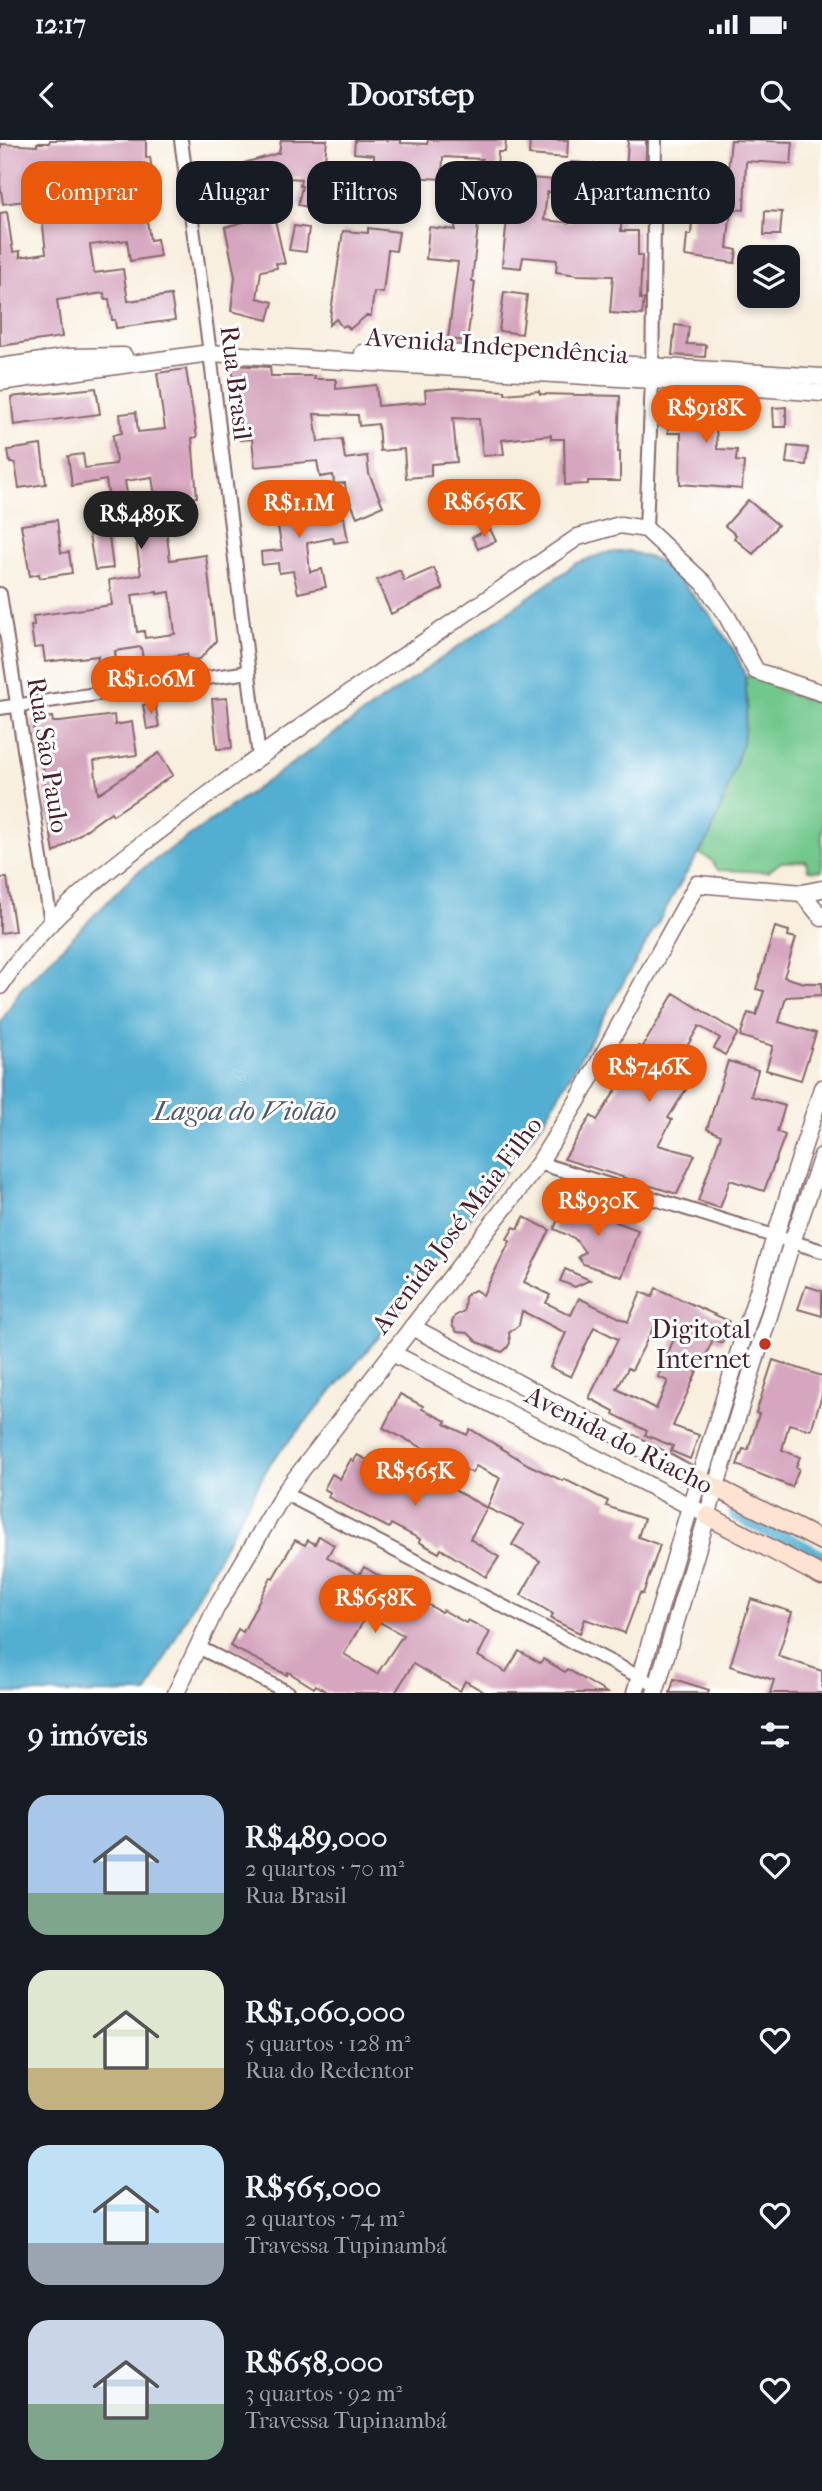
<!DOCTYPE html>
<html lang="pt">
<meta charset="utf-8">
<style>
body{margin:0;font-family:"IM FELL French Canon",serif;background:#20242c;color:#f1f3f6;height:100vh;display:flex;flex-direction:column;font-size:26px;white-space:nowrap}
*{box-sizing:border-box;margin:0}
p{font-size:23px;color:#9ea1a6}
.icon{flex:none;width:38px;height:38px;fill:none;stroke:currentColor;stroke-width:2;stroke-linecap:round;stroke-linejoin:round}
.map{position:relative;height:1553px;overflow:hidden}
.panel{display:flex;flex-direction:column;background:#171b24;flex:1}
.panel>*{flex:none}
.banner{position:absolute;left:21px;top:21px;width:780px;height:63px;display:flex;gap:14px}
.fabs{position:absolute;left:737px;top:105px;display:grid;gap:14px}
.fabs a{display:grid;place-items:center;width:63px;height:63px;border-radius:14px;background:#171b24;box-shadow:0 4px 10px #0003;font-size:35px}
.price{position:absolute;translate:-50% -60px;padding:0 16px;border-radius:24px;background:#ea580c;color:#fff;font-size:23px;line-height:46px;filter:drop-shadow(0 2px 4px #0008)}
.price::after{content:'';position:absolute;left:50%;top:42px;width:21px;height:16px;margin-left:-10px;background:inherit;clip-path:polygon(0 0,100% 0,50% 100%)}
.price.current{background:#222;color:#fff}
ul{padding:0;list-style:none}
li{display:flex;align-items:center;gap:21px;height:175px;padding:0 28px}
li span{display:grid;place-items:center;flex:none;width:196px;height:140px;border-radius:21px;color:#555}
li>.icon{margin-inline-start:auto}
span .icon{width:84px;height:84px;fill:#fffc;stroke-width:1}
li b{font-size:30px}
h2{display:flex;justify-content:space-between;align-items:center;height:84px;padding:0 28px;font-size:30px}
.pill{padding:0 24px;border-radius:21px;background:#171b24;box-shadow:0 4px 10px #0003;font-size:24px;line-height:63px}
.pill.current{background:#ea580c;color:#fff}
.status{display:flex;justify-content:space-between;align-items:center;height:49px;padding:0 35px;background:#171b24;direction:ltr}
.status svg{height:19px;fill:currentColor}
header{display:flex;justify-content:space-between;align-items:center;height:91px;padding:0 28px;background:#171b24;font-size:32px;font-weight:700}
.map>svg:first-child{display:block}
.green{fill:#72c88c;stroke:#5e745c;stroke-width:2}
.water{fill:#53afd1;stroke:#4e677e;stroke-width:2}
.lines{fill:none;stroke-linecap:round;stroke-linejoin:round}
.canal{stroke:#53afd1;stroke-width:16}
.building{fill:#d5a6be;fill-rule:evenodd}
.minor-casing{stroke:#87686a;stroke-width:16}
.tertiary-casing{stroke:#87686a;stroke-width:19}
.secondary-casing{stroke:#87686a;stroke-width:21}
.minor{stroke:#fff;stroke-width:12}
.tertiary{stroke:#fff;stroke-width:16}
.secondary{stroke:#fee3d2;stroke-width:18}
.poi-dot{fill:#c8321e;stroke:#fff;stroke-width:2.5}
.labels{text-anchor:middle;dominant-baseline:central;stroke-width:6;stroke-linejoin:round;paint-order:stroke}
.street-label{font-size:26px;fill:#4a1f2b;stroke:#fff}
.poi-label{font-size:26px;fill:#4a1f2b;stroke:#fff;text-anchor:end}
.water-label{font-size:28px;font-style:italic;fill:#4e596d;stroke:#fff}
</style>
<div class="status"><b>12:17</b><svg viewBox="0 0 49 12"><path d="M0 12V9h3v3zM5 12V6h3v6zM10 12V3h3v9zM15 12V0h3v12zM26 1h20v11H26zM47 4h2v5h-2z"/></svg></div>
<header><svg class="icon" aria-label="back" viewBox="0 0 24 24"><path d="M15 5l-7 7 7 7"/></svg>Doorstep<svg class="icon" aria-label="search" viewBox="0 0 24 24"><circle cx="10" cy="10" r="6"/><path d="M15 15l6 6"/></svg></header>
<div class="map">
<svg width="822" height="1553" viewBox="0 0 822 1553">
<rect width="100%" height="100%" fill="#fff"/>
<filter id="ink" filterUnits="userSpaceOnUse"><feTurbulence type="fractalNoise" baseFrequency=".0143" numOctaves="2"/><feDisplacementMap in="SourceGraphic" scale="14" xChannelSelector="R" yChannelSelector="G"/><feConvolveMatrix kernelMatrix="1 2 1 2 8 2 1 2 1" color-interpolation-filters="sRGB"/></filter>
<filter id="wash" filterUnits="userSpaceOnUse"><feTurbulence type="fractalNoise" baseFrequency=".00686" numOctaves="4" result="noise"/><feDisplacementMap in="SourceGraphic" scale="28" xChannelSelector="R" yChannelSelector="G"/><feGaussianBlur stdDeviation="1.57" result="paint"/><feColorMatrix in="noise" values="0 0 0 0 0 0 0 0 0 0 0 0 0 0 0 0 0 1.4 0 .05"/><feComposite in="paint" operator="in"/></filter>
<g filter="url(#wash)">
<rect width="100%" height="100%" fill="#f8efde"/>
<polygon class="green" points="745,535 763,538 783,552 822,563 822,731 808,730 806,721 781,722 768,732 718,730 711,720 699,713 710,696 747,566"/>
<polygon class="water" points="628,411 657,420 679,439 711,476 736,513 745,535 747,566 743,601 721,669 710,696 684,737 545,979 385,1190 270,1323 190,1469 147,1553 0,1553 0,884 20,850 135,734 577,423 605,413"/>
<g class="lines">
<polyline class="canal" points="736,1373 822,1418"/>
</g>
<g id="blocks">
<g class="building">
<path d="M50 0H146V18L150 17 154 45 142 47 150 100 157 99 160 116 130 121 127 100 90 105 94 133 123 129 128 161 171 155 175 180 116 188 115 180H112L109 159H105L104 153 57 160 62 197 0 206V73L7 72 13 112 20 111V117L46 113 40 59 3 64 0 44 1 4 37 6V3H49ZM97 29 125 30 130 64 102 68Z"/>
<polygon points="281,0 327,0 321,55 327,57 325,70 298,65 302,46 300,46 301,39 265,36 285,124 276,123 277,128 261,131 257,158 273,162 268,180 231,171 235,137 225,87 243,82 238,57 227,59 224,48 249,41 244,23 279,13"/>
<polygon points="355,0 401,0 401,3 427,4 428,0 506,0 505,12 498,12 497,32 482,32 482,19 443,17 442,39 411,37 412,26 374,22 374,15 354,13"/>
<polygon points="530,0 568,0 567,18 529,15"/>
<path d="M628 0H646L645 60 622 59 621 91H638V115H642L640 159H644L642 175 610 173 613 136 577 135 556 132 557 120 523 117 521 128 502 126 507 79 479 76 472 141 475 142 467 201 448 199 458 122 426 119 429 87 455 90 456 74 466 75 468 58 514 62 516 37 569 41 571 22 594 24 592 46 625 47ZM547 52 572 54 571 83 544 80Z"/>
<polygon points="731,0 793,2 791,24 746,21 744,70 731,69 727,108 737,110 735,123 685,116 687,95 691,95 693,67 700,68 702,38 727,41"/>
<polygon points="765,71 782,72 780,95 764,95"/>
<polygon points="294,86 309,88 306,112 289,110"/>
<polygon points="368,88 399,92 396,111 388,110 383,153 374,152 371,176 366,176 350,189 346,185 342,187 336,179 329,185 343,91 368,93"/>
<polygon points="504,152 527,155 522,194 499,191"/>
<polygon points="675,185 689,187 687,204 706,205 705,217 672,215"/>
<polygon points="232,225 270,227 271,236 314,236 314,239 336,239 336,249 376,245 378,266 426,262 425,250 451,248 505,251 505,254 539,251 540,254 620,256 618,312 620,312 620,341 588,341 588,344 565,345 564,299 551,299 551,295 502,300 504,314 483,316 479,279 453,278 457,322 431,324 431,336 406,338 404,309 380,311 378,284 359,286 358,275 314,274 318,302 342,299 345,319 367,316 369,334 383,366 357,377 346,352 345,343 334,344 333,335 320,337 317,321 255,327 252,299 240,300"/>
<path d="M186 229 197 297 192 298 197 357 156 363 152 337 125 341 130 373 158 369 160 389H166L170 420 206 415 216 501 200 519 188 521 187 514 143 520 141 507 115 511 117 532 96 536 98 516 45 522 43 507 34 508 31 486 34 485 33 476 112 465 109 440 141 435 135 393 109 397 113 428 95 430 86 377 111 373 106 340 72 346 68 316 83 314 85 328 116 324 113 295 122 293 120 274 136 272 138 292 165 289 157 233ZM157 452V454L170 452 175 494 145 498 144 491 137 492 132 455Z"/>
<polygon points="96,248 100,274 14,285 11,257"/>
<polygon points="716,263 740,265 739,285 716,284 717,309 737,310 736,321 744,322 742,349 680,344 681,293 668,293 668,264"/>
<polygon points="786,267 786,287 774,287 773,268"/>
<polygon points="41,305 46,344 19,348 15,323 10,323 8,310"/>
<polygon points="788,306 808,308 806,325 786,323"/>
<polygon points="295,352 299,380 319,376 320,381 344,377 348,401 334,403 333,398 307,403 310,432 322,429 326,447 298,453 293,431 279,433 278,423 262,425 261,412 282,410 277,381 268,382 264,356"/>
<polygon points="748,360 778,385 753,414 734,398 736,395 725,386"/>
<polygon points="57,380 61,413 69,412 72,433 40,438 39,434 30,436 21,385"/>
<polygon points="490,389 496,401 478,409 472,397"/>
<polygon points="434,428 443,449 391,474 377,440 400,430 404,441"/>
<polygon points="227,558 232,608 217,609 212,559"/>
<polygon points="155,563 159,587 147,589 143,565"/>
<polygon points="114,575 115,585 132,582 137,615 94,621 98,654 159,613 173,635 113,675 111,672 54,713 48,676 40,597 35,598 32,580 52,577 53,582 60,582"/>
<polygon points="0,738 7,738 15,791 0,793"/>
<polygon points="775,787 789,791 788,796 796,798 784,837 804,843 822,843 822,855 786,857 779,882 816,893 801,940 766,930 773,906 740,896 748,873 756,875 764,851 756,849"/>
<polygon points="674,853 738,893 725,915 714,908 720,898 699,886 676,925 691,934 689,938 692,940 668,978 672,980 658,1005 695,1015 677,1054 564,1019 591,976 597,980 624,937 620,934 638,906 642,908"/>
<polygon points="728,921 758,930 751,956 785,966 777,992 785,995 764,1051 730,1040 720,1068 698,1061 721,995 707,989"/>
<polygon points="565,1062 601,1077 605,1077 608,1072 619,1076 616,1082 638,1090 622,1137 583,1124 578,1117 585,1112 574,1098 554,1089"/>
<path d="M524 1077 550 1090 524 1142 550 1155 546 1163 571 1175 579 1158 628 1182 641 1152 652 1157 656 1148 729 1181 722 1203 713 1199 702 1225 700 1224 673 1286 699 1295 690 1319 671 1311 673 1306 645 1295 647 1291 613 1274 614 1271 589 1258 618 1199 594 1187 571 1237 550 1227 566 1193 522 1171 519 1185 509 1193 510 1203 507 1208 502 1212 477 1202 468 1193 457 1192 453 1187 452 1182 455 1176 464 1171 465 1157 469 1153 475 1150 483 1155 510 1101 507 1099 514 1087 518 1089ZM658 1178 679 1187 658 1237 668 1241 656 1269 617 1249 628 1228 632 1230Z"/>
<polygon points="565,1129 590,1140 575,1147 560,1141"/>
<polygon points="806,1146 822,1151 822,1176 798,1169"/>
<polygon points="773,1220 822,1236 822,1255 811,1290 789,1284 782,1310 800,1317 796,1327 799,1329 792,1347 737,1325 743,1309 748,1310 759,1274 756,1273"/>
<polygon points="400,1254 423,1266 422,1269 446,1281 445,1284 467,1295 470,1289 529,1325 563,1341 564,1339 608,1361 606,1366 644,1379 638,1397 660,1405 643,1454 640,1453 625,1493 585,1479 580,1493 551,1479 553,1474 521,1455 540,1421 512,1405 524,1385 487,1368 500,1338 476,1326 472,1333 432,1310 431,1312 383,1288"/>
<polygon points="357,1315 390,1331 396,1318 487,1368 470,1399 499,1417 486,1437 441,1409 439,1413 419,1402 420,1399 391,1384 389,1388 328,1357 330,1352 324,1349 332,1334 340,1339 351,1319 354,1321"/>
<path d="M319 1396 334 1405 327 1417 359 1435 364 1427 441 1472 443 1470 466 1483 468 1480 490 1492 478 1516 506 1532 519 1511 540 1523 543 1519 565 1532 567 1529 607 1553H486L465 1541 460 1551 413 1524 395 1553H329L316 1545 314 1548 288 1532 287 1535 230 1506 238 1489 243 1492 271 1437 273 1438 295 1400 305 1405 308 1400 315 1404ZM367 1475 403 1495 377 1534 344 1514Z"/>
<polygon points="751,1459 792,1472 778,1516 822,1531 822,1553 770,1553 774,1540 730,1526"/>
<polygon points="674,1539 709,1550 708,1553 670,1553"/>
</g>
</g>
</g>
<g filter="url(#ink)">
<use href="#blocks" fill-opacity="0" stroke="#87686a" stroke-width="2"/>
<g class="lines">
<g class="minor-casing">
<g id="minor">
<polyline points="181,0 210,213 259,617"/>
<polyline points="646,389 652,240 655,0"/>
<polyline points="0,454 51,783"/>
<polyline points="0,568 249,532"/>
<polyline points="539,1023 822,1111"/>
<polyline points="284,1353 657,1546"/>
<polyline points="198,1507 289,1553"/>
</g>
</g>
<g class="tertiary-casing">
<g id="tertiary">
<polyline points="363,213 445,213 822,237"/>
<polyline points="0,227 69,217 124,216"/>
<polyline points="0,242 210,213 652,240 822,253"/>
<polyline points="802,753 822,778"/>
<path d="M0 846C50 768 131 712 205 657 326 566 453 483 578 397L620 385 646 389 704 443 728 478 756 531 822 553"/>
<polyline points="412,1187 699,1339"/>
<polyline points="392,1213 699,1371"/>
<polyline points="176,1553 216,1468 284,1353 539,1023 578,960 697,744 802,753 822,749"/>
<polyline points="635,1553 690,1367 822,948"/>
<polyline points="655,1553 716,1346 792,1102 822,1016"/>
</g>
</g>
<g class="secondary-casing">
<g id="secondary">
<polyline points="699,1339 822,1401"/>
<polyline points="708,1376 822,1436"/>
</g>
</g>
<use href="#minor" class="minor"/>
<use href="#tertiary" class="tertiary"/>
<use href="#secondary" class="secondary"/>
</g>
</g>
<circle class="poi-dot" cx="765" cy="1204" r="7"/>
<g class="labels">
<g class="street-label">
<text transform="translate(497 206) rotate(4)">Avenida Independência</text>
<text transform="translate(236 243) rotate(83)">Rua Brasil</text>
<text transform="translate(48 615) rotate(81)">Rua São Paulo</text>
<text transform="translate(457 1085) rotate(-53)">Avenida José Maia Filho</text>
<text transform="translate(619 1300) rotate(27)">Avenida do Riacho</text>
</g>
<g class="poi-label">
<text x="751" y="1189">Digitotal<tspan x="751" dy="30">Internet</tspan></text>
</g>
<g class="water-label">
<text x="245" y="970">Lagoa do Violão</text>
</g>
</g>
</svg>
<div class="fabs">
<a><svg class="icon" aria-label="layers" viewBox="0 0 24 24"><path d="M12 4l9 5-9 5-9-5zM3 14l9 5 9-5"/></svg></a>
</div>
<b class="price" style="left:706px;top:305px">R$918K</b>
<b class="price" style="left:484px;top:399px">R$656K</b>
<b class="price" style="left:299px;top:400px">R$1.1M</b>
<b class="price current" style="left:141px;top:411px">R$489K</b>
<b class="price" style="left:151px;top:576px">R$1.06M</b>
<b class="price" style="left:649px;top:964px">R$746K</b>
<b class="price" style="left:598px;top:1098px">R$930K</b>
<b class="price" style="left:415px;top:1368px">R$565K</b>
<b class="price" style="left:375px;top:1495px">R$658K</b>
<div class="banner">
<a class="pill current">Comprar</a>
<a class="pill">Alugar</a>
<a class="pill">Filtros</a>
<a class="pill">Novo</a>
<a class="pill">Apartamento</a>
</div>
</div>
<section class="panel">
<h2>9 imóveis<svg class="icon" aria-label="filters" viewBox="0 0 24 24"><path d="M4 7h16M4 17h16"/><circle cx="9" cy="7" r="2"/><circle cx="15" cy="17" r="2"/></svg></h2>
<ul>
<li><span style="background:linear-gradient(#a9c7e8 70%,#7fa58c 0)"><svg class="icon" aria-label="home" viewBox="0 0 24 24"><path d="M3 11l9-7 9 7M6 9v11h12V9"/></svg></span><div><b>R$489,000</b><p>2 quartos · 70 m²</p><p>Rua Brasil</p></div><svg class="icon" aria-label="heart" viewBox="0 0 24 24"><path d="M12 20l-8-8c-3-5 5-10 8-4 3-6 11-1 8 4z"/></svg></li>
<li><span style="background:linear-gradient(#dfe7d0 70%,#c2b280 0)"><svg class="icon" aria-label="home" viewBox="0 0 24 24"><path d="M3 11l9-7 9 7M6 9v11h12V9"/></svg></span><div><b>R$1,060,000</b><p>5 quartos · 128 m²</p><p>Rua do Redentor</p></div><svg class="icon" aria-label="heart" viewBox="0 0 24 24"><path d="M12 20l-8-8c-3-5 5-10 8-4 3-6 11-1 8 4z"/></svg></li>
<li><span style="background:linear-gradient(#bfe0f5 70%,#9aa5b1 0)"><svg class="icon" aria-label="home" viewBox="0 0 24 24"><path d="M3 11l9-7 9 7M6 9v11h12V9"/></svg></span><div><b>R$565,000</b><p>2 quartos · 74 m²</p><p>Travessa Tupinambá</p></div><svg class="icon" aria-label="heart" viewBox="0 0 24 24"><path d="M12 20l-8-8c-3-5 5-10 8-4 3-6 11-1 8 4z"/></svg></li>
<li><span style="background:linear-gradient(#c9d6e8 60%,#7fa58c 0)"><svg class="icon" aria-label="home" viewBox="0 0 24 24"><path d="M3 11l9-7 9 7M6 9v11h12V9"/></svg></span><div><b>R$658,000</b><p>3 quartos · 92 m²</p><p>Travessa Tupinambá</p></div><svg class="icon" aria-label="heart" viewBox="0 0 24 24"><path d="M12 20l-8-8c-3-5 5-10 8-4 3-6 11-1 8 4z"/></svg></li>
</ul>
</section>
